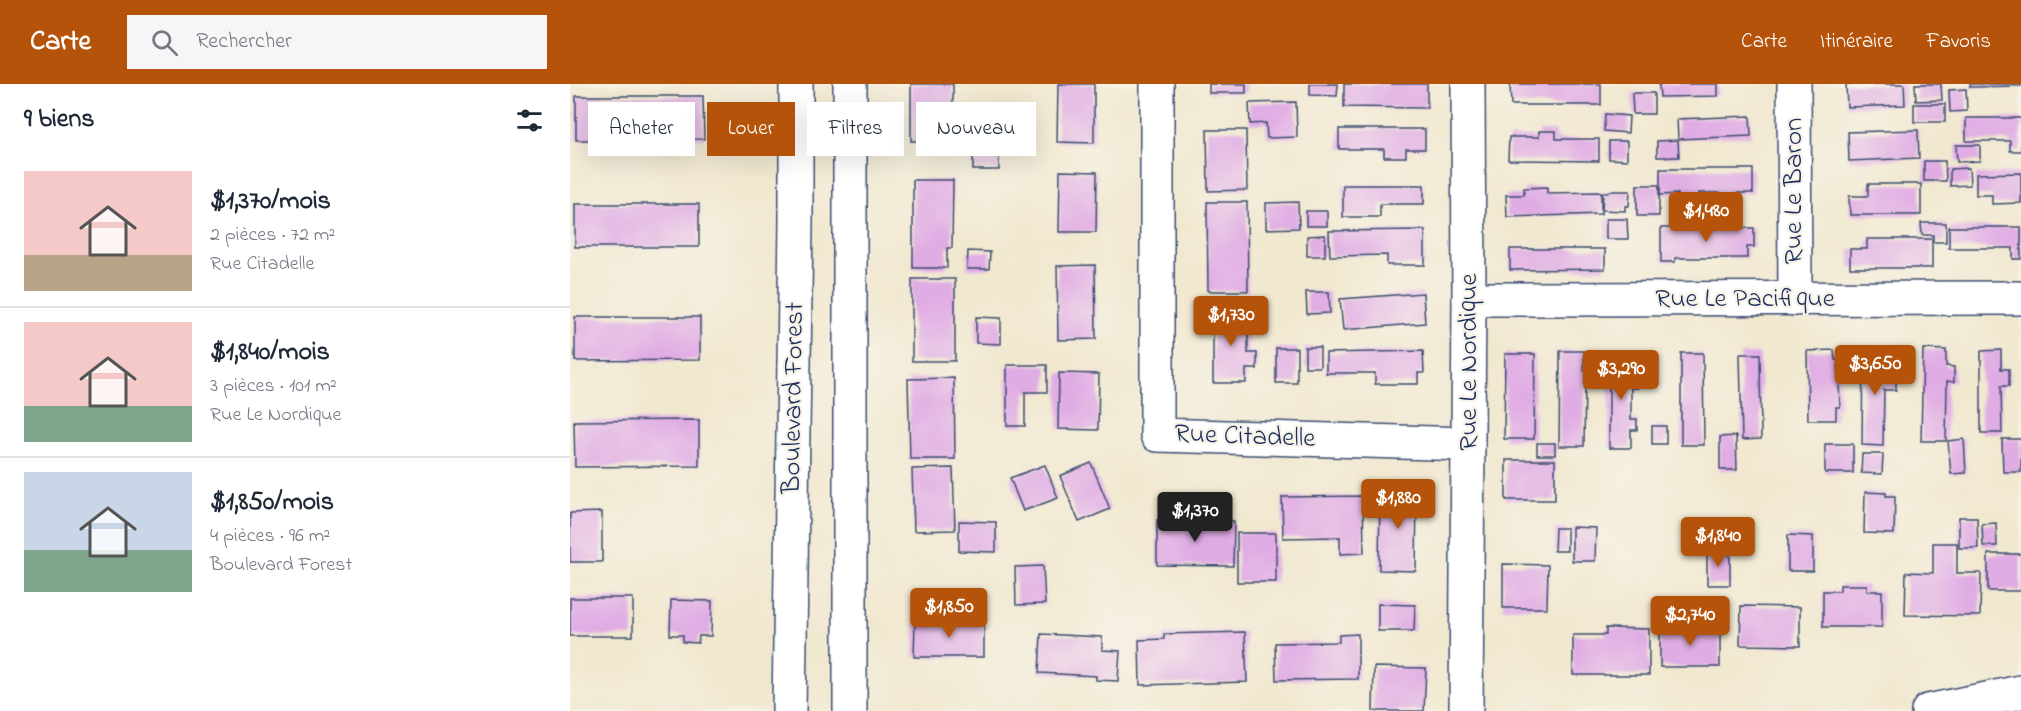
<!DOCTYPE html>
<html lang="fr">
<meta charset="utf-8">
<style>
body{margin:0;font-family:"Indie Flower",sans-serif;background:#f6f6f7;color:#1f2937;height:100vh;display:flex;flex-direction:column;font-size:22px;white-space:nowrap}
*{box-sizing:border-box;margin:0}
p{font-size:20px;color:#747a83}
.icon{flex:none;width:33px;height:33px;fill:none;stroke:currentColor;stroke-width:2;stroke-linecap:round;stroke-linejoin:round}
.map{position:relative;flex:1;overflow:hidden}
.details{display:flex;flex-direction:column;background:#fff;width:570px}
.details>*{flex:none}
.hud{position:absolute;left:18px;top:18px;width:570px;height:54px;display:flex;gap:12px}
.price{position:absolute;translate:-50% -51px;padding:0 14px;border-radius:6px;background:#b45309;color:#fff;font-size:20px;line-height:39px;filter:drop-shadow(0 2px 3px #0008)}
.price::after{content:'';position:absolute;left:50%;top:36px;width:18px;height:14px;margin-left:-9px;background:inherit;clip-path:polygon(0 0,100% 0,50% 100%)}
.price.active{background:#222;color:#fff}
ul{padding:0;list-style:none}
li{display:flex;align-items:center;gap:18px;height:150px;padding:0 24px}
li+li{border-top:2px solid #e0e1e3}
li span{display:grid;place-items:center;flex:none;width:168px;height:120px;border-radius:0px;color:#555}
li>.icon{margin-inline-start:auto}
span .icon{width:72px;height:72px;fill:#fffc;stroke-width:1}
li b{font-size:26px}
h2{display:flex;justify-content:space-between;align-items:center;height:72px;padding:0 24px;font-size:26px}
.pill{padding:0 21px;border-radius:0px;background:#fff;box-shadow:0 6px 24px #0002;font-size:21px;line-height:54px}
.pill.active{background:#b45309;color:#fff}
header{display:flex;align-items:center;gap:36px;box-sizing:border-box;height:84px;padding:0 30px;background:#b45309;color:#fff}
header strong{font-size:28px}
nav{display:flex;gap:33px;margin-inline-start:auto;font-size:21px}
.search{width:420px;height:54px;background:#f6f6f7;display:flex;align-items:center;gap:15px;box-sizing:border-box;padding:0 21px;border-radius:0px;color:#747a83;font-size:22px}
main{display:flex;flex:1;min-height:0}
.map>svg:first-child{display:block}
.building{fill:#e0ace4}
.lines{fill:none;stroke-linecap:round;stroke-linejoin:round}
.minor-casing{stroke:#3b4b6f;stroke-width:36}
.minor{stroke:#fff;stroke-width:33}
.labels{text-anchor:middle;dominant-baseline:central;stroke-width:4.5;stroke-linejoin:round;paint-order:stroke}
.street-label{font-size:27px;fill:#1b2f5e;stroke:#f7f3e8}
</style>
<header>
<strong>Carte</strong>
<div class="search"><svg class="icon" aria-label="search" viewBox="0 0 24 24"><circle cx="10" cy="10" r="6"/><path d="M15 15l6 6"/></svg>Rechercher</div>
<nav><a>Carte</a><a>Itinéraire</a><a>Favoris</a></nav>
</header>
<main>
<section class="details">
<h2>9 biens<svg class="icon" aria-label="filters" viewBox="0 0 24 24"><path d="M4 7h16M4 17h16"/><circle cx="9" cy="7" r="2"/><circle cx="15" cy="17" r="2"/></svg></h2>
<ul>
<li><span style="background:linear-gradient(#f6c9c9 70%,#b9a48a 0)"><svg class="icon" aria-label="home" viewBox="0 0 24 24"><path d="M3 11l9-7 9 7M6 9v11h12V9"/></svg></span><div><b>$1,370/mois</b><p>2 pièces · 72 m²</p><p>Rue Citadelle</p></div></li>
<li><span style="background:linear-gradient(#f6c9c9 70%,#7fa58c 0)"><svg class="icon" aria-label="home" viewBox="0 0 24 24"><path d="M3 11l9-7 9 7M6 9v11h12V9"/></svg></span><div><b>$1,840/mois</b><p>3 pièces · 101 m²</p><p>Rue Le Nordique</p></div></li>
<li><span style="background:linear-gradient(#c9d6e8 65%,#7fa58c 0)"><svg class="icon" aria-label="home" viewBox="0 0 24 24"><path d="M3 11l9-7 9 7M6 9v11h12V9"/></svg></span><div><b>$1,850/mois</b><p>4 pièces · 96 m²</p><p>Boulevard Forest</p></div></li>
</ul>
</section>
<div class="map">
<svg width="1451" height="627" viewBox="0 0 1451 627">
<rect width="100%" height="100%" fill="#f7f3e8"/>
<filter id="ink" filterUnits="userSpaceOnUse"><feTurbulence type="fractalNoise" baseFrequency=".0167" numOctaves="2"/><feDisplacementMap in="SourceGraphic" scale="12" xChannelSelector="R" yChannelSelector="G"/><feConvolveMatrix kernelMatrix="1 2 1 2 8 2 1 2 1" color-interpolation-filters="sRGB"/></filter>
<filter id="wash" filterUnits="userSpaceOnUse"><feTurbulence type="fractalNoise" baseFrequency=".008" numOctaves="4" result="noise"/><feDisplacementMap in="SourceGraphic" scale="24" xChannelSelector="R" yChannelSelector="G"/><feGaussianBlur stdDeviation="1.35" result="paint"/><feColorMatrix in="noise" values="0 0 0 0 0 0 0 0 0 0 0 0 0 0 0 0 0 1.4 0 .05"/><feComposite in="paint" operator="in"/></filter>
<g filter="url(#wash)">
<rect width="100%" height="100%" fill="#f1e8d0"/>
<g id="blocks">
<g class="building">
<rect x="341" y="0" width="42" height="57"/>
<polygon points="488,0 524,0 524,59 487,58"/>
<rect x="639" y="0" width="37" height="9"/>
<polygon points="740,0 768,0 767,12 740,11"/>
<polygon points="774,0 857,0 857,24 774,23"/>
<polygon points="940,0 1031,0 1031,21 941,21"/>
<polygon points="1089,0 1148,0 1148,12 1090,13"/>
<polygon points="1276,0 1334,0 1335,21 1277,23"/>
<polygon points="1345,0 1371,0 1372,16 1346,17"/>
<polygon points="1400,0 1451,0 1451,2 1400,3"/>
<polygon points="1396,5 1397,27 1380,28 1379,6"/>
<polygon points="1062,9 1084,9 1084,30 1063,30"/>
<polygon points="6,12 133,12 134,55 6,56"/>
<polygon points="726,18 727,53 697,54 696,39 680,40 679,19"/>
<rect x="1344" y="20" width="31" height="18"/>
<polygon points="1035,30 1059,32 1058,49 1034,47"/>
<polygon points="1180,32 1181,52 1108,55 1107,35"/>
<polygon points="1396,34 1451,34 1451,67 1440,67 1440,57 1396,57"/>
<polygon points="769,45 855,45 855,65 836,65 836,73 814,73 814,65 769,65"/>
<polygon points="637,46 676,46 677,106 638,107"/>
<polygon points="1348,46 1349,74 1279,77 1278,48"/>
<polygon points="969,47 986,47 986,55 1029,55 1029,77 938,76 939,53 969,53"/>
<polygon points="1108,56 1109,73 1087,73 1087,57"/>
<polygon points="1039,57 1057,57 1057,76 1039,75"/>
<rect x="403" y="60" width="26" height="26"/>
<polygon points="1386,61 1410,61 1410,77 1387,78"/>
<polygon points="1354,77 1375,77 1376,97 1354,97"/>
<polygon points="1399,84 1400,101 1380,102 1380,85"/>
<polygon points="1090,85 1183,85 1183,109 1166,109 1166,116 1152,116 1152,109 1129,109 1129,124 1108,124 1108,110 1090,111"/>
<polygon points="490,87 527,88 526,148 489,148"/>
<polygon points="1451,89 1451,119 1422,120 1422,111 1406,111 1406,90"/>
<polygon points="343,96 383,96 382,164 377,164 377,184 343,184"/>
<polygon points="1298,100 1351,100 1351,131 1280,131 1279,112 1298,112"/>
<polygon points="773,101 854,101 854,120 810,120 810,133 773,133"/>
<rect x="1067" y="101" width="22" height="31"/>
<polygon points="977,103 977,109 1031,108 1031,130 937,133 936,111 954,111 954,104"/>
<polygon points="1040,107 1060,107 1059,122 1055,122 1055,127 1032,126 1033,108 1040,108"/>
<polygon points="637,118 677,118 678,207 638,207"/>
<polygon points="728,118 729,144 696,145 696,119"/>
<rect x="5" y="120" width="124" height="43"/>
<rect x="736" y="127" width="21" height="15"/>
<polygon points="1036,135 1057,135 1058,155 1036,155"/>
<polygon points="1351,139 1376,139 1376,158 1363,158 1363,151 1352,151"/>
<polygon points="1379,143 1451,143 1451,175 1443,175 1443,164 1379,164"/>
<polygon points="1091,144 1184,144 1184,163 1177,163 1177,174 1105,174 1105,178 1091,178"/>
<polygon points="855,146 855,181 817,181 817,171 760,172 759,147"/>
<polygon points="755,151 755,172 737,172 737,152"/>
<polygon points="1297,155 1362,155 1362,184 1280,184 1280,165 1297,165"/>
<polygon points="940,165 1035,165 1035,185 940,186"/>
<polygon points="398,167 420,168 419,185 397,185"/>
<polygon points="525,181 526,255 488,256 487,182"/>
<rect x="342" y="195" width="43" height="82"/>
<polygon points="736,208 759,208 760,229 737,230"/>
<polygon points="853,209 855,239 773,246 770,215"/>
<polygon points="643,226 678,227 678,269 687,269 687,285 676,285 676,299 643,299"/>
<polygon points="5,233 130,233 130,276 5,277"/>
<polygon points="406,233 431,234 431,260 406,259"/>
<rect x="735" y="263" width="15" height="20"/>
<rect x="706" y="264" width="21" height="35"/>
<polygon points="1293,265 1314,266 1314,286 1326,286 1326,306 1314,306 1313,362 1292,361"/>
<polygon points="1353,265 1376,266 1376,282 1384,283 1384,298 1377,297 1376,357 1351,357"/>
<polygon points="1264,266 1265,276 1268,276 1270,323 1266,323 1266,336 1238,336 1237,267"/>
<polygon points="1431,266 1431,285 1439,285 1439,302 1431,302 1432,349 1411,349 1411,267"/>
<polygon points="853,267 854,289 848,289 848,300 805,300 805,289 756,289 756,269"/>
<polygon points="990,267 1014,267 1014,287 1021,287 1021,298 1015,297 1014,362 989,362"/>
<polygon points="1111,269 1133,269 1134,361 1111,361"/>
<polygon points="935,270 965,270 964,355 934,355"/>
<polygon points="1039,270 1061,270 1061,288 1068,288 1068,304 1061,304 1061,335 1067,335 1067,346 1061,346 1061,364 1039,364"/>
<polygon points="1170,270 1190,270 1191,355 1172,356"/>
<polygon points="437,281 477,281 477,308 455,308 455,342 437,342"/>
<polygon points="489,289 529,290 528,346 488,345"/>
<polygon points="384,294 385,375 340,375 338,295"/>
<polygon points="129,336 129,382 5,383 4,337"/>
<rect x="1082" y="342" width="14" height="18"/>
<polygon points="1166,352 1167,386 1150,386 1150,353"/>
<polygon points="1394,355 1396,389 1381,390 1378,357"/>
<polygon points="1432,355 1451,355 1451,388 1433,388"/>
<rect x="967" y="359" width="18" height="12"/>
<rect x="1255" y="360" width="28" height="29"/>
<polygon points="1292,370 1313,370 1312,390 1291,389"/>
<rect x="936" y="376" width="49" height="40"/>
<polygon points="521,379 540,425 509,438 490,392"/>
<polygon points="475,381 488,414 453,427 440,394"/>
<polygon points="383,384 385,446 344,447 342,385"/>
<polygon points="810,406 847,407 846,487 809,486"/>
<polygon points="1295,408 1316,409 1316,412 1325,412 1324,450 1294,449"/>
<polygon points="793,412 794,469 770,470 770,453 713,454 712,413"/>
<polygon points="32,428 32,478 0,478 0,429"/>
<polygon points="1389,433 1407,433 1408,464 1389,464"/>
<polygon points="587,436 664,437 663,482 587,481"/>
<polygon points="389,437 426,438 426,468 389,467"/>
<polygon points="1426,439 1427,462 1413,462 1412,440"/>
<polygon points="1002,443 1026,444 1025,477 1002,477"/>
<polygon points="985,444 997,444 997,467 984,467"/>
<rect x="667" y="449" width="39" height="49"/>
<polygon points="1218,451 1243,452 1243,487 1218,487"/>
<polygon points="1363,459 1387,459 1387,489 1411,489 1410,532 1335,531 1336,488 1363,489"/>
<rect x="1137" y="467" width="23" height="34"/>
<rect x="1418" y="470" width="33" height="37"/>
<polygon points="933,480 978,481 977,524 933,524"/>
<polygon points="473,482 475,520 446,521 445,483"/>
<polygon points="1270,501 1297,501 1297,507 1312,507 1312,543 1253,543 1253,507 1270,507"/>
<rect x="0" y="514" width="63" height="38"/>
<polygon points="101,516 142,517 141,552 129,552 128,559 113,558 113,551 100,551"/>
<polygon points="808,520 845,521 844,547 808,547"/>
<polygon points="1171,522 1230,523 1230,562 1170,561"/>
<polygon points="345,537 414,538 414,573 344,573"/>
<polygon points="1090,542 1150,543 1150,583 1090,583"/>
<polygon points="1036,544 1079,545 1079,591 1003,591 1003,551 1036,551"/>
<polygon points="675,548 677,598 570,601 569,556 594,555 594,550"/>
<polygon points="471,550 532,553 532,566 550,567 548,597 526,596 526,592 469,589"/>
<polygon points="788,550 788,595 706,596 705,559 769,558 769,551"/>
<polygon points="804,583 856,584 854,627 803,627"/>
</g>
</g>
</g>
<g filter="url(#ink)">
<use href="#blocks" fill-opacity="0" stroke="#3b4b6f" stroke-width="1.5"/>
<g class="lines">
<g class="minor-casing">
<g id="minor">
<polyline points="587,0 587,351 898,360"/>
<polyline points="1224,0 1225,215"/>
<polyline points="899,215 1451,214"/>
<polyline points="219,627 226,139 226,0"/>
<polyline points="280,627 280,0"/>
<polyline points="896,627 899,215 898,0"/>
<polyline points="1358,627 1451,608"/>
</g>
</g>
<use href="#minor" class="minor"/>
</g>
</g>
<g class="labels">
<g class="street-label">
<text transform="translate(1224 107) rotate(-90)">Rue Le Baron</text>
<text x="1175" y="215">Rue Le Pacifique</text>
<text transform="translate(899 278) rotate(-90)">Rue Le Nordique</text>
<text transform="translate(224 314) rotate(-89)">Boulevard Forest</text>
<text transform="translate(675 353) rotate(2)">Rue Citadelle</text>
</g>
</g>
</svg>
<b class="price" style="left:1136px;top:159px">$1,480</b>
<b class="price" style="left:661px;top:263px">$1,730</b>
<b class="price" style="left:1305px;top:312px">$3,650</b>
<b class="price" style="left:1051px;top:317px">$3,290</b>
<b class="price" style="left:828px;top:446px">$1,880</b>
<b class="price active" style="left:625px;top:459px">$1,370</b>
<b class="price" style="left:1148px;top:484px">$1,840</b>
<b class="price" style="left:379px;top:555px">$1,850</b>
<b class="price" style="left:1120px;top:563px">$2,740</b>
<div class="hud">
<a class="pill">Acheter</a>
<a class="pill active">Louer</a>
<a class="pill">Filtres</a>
<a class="pill">Nouveau</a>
</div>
</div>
</main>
